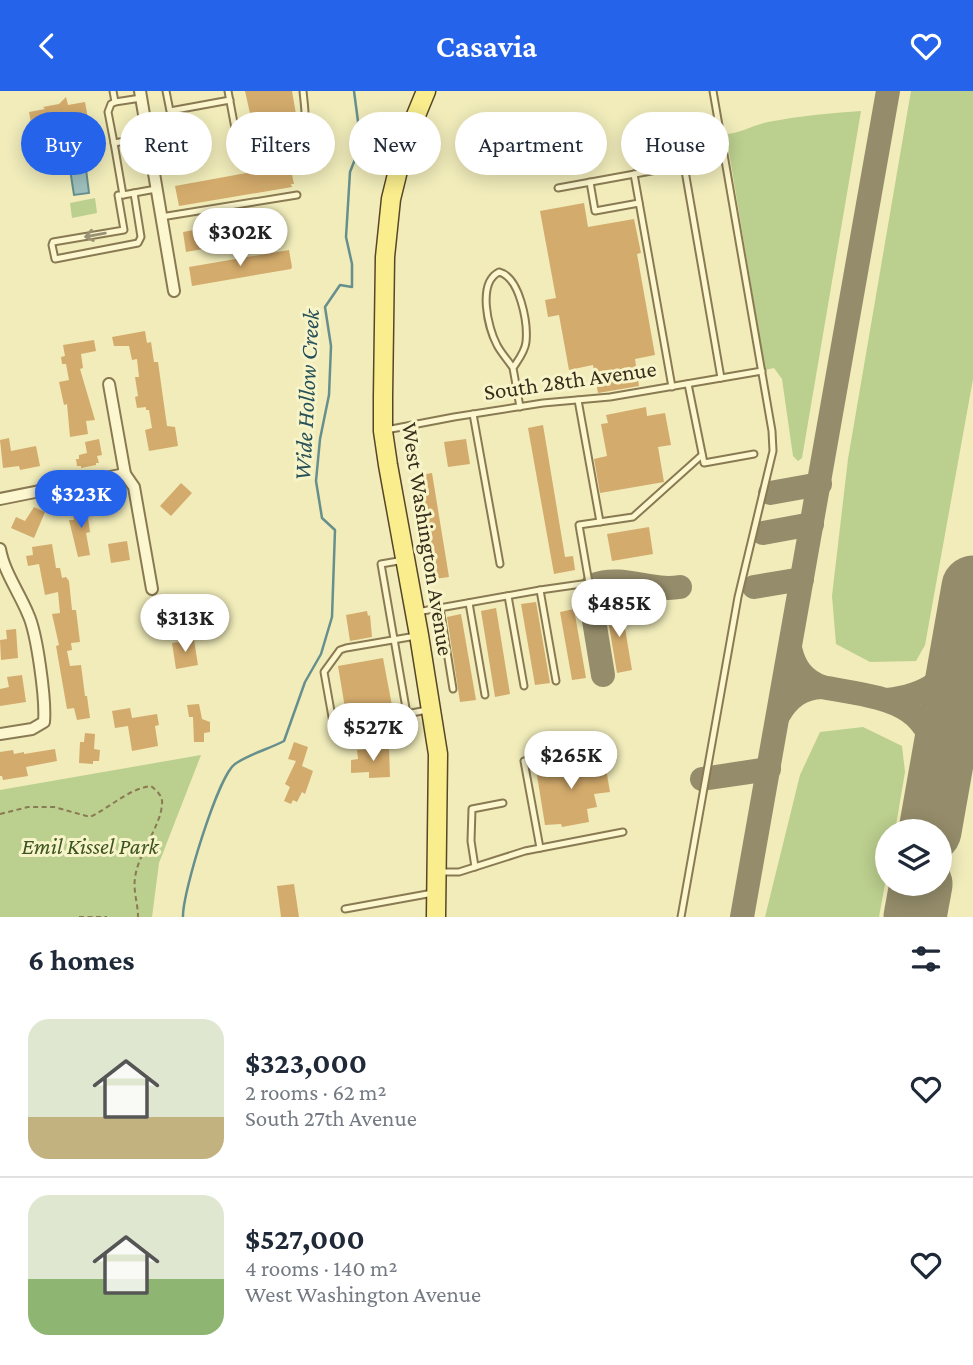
<!DOCTYPE html>
<meta charset="utf-8">
<style>
body{margin:0;font-family:"Crimson Pro",serif;background:#f2f2f3;color:#1f2937;height:100vh;display:flex;flex-direction:column;font-size:26px;white-space:nowrap}
*{box-sizing:border-box;margin:0}
p{font-size:23px;color:#747a83}
.icon{flex:none;width:38px;height:38px;fill:none;stroke:currentColor;stroke-width:2;stroke-linecap:round;stroke-linejoin:round}
.map{position:relative;height:826px;overflow:hidden}
.panel{display:flex;flex-direction:column;background:#fff;flex:1}
.panel>*{flex:none}
.banner{position:absolute;left:21px;top:21px;width:931px;height:63px;display:flex;gap:14px}
.buttons{position:absolute;left:875px;top:728px;display:grid;gap:14px}
.buttons a{display:grid;place-items:center;width:77px;height:77px;border-radius:50%;background:#fff;box-shadow:0 4px 18px #0003;font-size:35px}
.price{position:absolute;translate:-50% -60px;padding:0 16px;border-radius:24px;background:#fff;color:#222;font-size:23px;line-height:46px;filter:drop-shadow(0 2px 4px #0008)}
.price::after{content:'';position:absolute;left:50%;top:42px;width:21px;height:16px;margin-left:-10px;background:inherit;clip-path:polygon(0 0,100% 0,50% 100%)}
.price.current{background:#2563eb;color:#fff}
ul{padding:0;list-style:none}
li{display:flex;align-items:center;gap:21px;height:175px;padding:0 28px}
li+li{border-top:2px solid #e0e1e3}
li span{display:grid;place-items:center;flex:none;width:196px;height:140px;border-radius:21px;color:#555}
li>.icon{margin-inline-start:auto}
span .icon{width:84px;height:84px;fill:#fffc;stroke-width:1}
li b{font-size:30px}
h2{display:flex;justify-content:space-between;align-items:center;height:84px;padding:0 28px;font-size:30px}
.tag{padding:0 24px;border-radius:32px;background:#fff;box-shadow:0 4px 18px #0003;font-size:24px;line-height:63px}
.tag.current{background:#2563eb;color:#fff}
header{display:flex;justify-content:space-between;align-items:center;height:91px;padding:0 28px;background:#2563eb;color:#fff;font-size:32px;font-weight:600}
.map>svg:first-child{display:block}
.green{fill:#bbcf8e}
.water{fill:#9fc1be;stroke:#668f8d;stroke-width:2}
.lines{fill:none;stroke-linecap:round;stroke-linejoin:round}
.stream{stroke:#668f8d;stroke-width:2.5}
.taxiway{stroke:#948c6a;stroke-width:24}
.runway{stroke:#948c6a;stroke-width:63}
.building{fill:#d3ab6c}
.lane-casing{stroke:#897a53;stroke-width:9}
.street-casing{stroke:#897a53;stroke-width:14}
.primary-casing{stroke:#564728;stroke-width:21}
.path{stroke:#897a53;stroke-width:2;stroke-dasharray:5 3.5;stroke-linecap:butt}
.lane{stroke:#fcf7ce;stroke-width:5}
.street{stroke:#fcf7ce;stroke-width:10}
.primary{stroke:#f9ed8d;stroke-width:18}
.oneway{stroke:#9a9274}
.labels{text-anchor:middle;dominant-baseline:central;stroke-width:6;stroke-linejoin:round;paint-order:stroke}
.street-label{font-size:23px;fill:#372d1a;stroke:#f8f4ca}
.park-label{font-size:23px;font-style:italic;fill:#3c551e;stroke:#f8f4ca}
.water-label{font-size:24px;font-style:italic;fill:#275158;stroke:#f8f4ca}
</style>
<header><svg class="icon" aria-label="back" viewBox="0 0 24 24"><path d="M15 5l-7 7 7 7"/></svg>Casavia<svg class="icon" aria-label="heart" viewBox="0 0 24 24"><path d="M12 20l-8-8c-3-5 5-10 8-4 3-6 11-1 8 4z"/></svg></header>
<div class="map">
<svg width="973" height="826" viewBox="0 0 973 826">
<rect width="100%" height="100%" fill="#f1ecba"/>
<g class="green">
<polygon points="911,0 973,0 973,288 925,554 916,570 870,571 836,553 832,505 848,368"/>
<path d="M861 20 802 367 798 370 793 365 782 288 774 277 765 279 726 43C741 42 753 34 768 31 799 25 830 22 861 20Z"/>
<polygon points="95,107 97,122 72,127 70,112"/>
<polygon points="863,636 902,655 905,681 895,740 887,740 887,782 879,826 765,826 800,684 820,641"/>
<polygon points="201,664 159,772 152,826 0,826 0,699"/>
</g>
<polygon class="water" points="85,70 89,102 74,104 69,72"/>
<g class="lines">
<path class="stream" d="M183 826C182 803 218 685 235 673 249 663 269 658 284 650L305 591 321 563 332 526 335 439 322 427 316 390 320 348 329 304 331 255 325 216 340 194 352 196V173L346 146 350 81 361 53 354 0"/>
<g class="taxiway">
<polyline points="770,402 820,393"/>
<polyline points="763,442 812,433"/>
<polyline points="754,496 802,488"/>
<path d="M603 584 590 505 593 494C624 483 649 501 680 496"/>
<path d="M822 596C886 608 934 608 939 687"/>
<path d="M887 609C928 604 946 591 963 553"/>
<path d="M778 625C788 607 801 597 822 596 803 589 794 576 790 557"/>
<polyline points="702,688 769,678"/>
<polyline points="742,826 888,0"/>
</g>
<g class="runway">
<polyline points="930,740 973,496"/>
<polyline points="915,826 921,793"/>
</g>
</g>
<g class="building">
<polygon points="245,0 292,0 297,29 290,30 291,37 279,40 280,44 262,47 257,36 253,36"/>
<polygon points="66,6 68,14 85,11 93,55 62,60 65,75 40,80 29,21 45,18 43,16 59,13"/>
<polygon points="290,74 294,93 291,93 292,96 179,115 175,95"/>
<polygon points="584,112 588,136 634,128 641,162 637,163 655,264 635,268 639,295 598,302 593,274 569,279 559,224 548,226 545,209 556,207 540,120"/>
<polygon points="281,123 286,143 186,161 183,141"/>
<polygon points="289,159 292,176 291,178 192,195 189,176"/>
<polygon points="145,240 147,252 151,251 154,271 158,271 167,335 175,336 178,355 149,360 145,339 152,337 149,319 146,319 146,316 137,317 135,306 138,305 135,286 139,286 137,268 132,269 129,255 114,255 112,246"/>
<polygon points="94,249 96,260 81,263 83,277 80,278 95,329 86,330 88,343 70,346 67,313 64,314 59,291 69,289 66,273 62,273 61,266 65,265 63,254"/>
<polygon points="646,316 647,325 665,322 671,354 658,356 664,391 600,402 594,368 607,365 601,333 608,332 606,324"/>
<polygon points="543,334 565,466 573,465 575,479 554,483 528,337"/>
<polygon points="9,347 11,360 36,355 40,375 20,379 19,375 3,377 0,349"/>
<polygon points="99,348 102,364 97,365 99,372 96,372 96,374 81,377 81,375 77,375 76,368 79,368 79,364 87,362 85,351"/>
<polygon points="466,348 470,373 448,376 444,351"/>
<polygon points="432,382 449,486 427,489 410,386"/>
<polygon points="181,392 192,402 171,425 160,415"/>
<polygon points="86,414 90,441 86,442 90,464 78,466 69,429 74,429 72,416"/>
<polygon points="34,416 45,421 34,447 11,437 16,426 25,430"/>
<polygon points="649,436 653,463 612,470 607,443"/>
<polygon points="127,450 130,469 111,472 108,453"/>
<polygon points="52,453 56,477 60,477 62,487 66,486 69,490 72,519 76,519 80,551 71,552 72,559 67,560 70,575 81,574 85,605 87,605 90,627 77,629 74,617 67,618 56,555 59,554 52,523 60,522 58,501 45,504 39,473 28,475 26,465 33,464 32,456"/>
<polygon points="536,511 550,592 535,594 521,513"/>
<polygon points="621,514 632,579 617,582 606,517"/>
<polygon points="496,517 510,603 495,606 481,520"/>
<polygon points="574,518 586,587 572,589 560,521"/>
<polygon points="367,520 368,525 370,524 372,546 350,550 346,524"/>
<polygon points="461,523 476,609 460,611 447,526"/>
<polygon points="16,538 18,567 1,569 0,549 7,548 6,539"/>
<polygon points="194,549 198,574 176,578 172,552"/>
<polygon points="383,567 393,620 347,629 338,575"/>
<polygon points="22,584 26,611 0,615 0,598 9,596 7,586"/>
<polygon points="199,613 202,628 210,631 210,641 204,642 204,651 194,651 193,626 189,626 187,614"/>
<polygon points="130,617 132,627 157,623 159,634 155,635 158,655 132,660 128,635 115,637 112,620"/>
<polygon points="85,642 95,643 94,658 100,659 99,670 93,670 93,673 79,672 80,651 84,651"/>
<polygon points="294,651 308,656 302,675 313,680 305,703 302,701 297,711 293,709 291,713 284,710 290,696 285,693 296,670 288,668"/>
<polygon points="389,657 390,686 369,687 369,681 351,682 351,669 358,668 357,659"/>
<polygon points="55,658 57,670 26,676 28,685 3,689 2,685 0,685 0,661 13,659 14,663 24,661 24,663"/>
<polygon points="604,666 610,701 594,703 597,716 587,718 589,731 562,736 561,733 545,734 536,678"/>
<polygon points="294,793 299,826 281,826 277,795"/>
</g>
<g class="lines">
<g class="lane-casing">
<g id="lane">
<polyline points="113,0 115,11"/>
<polyline points="166,0 170,20 230,9"/>
<path d="M228 0 240 64C260 61 302 61 305 33 306 23 304 11 303 0"/>
<polyline points="141,7 115,11 111,13 108,21 114,52 148,46"/>
<polyline points="114,52 123,104 156,98"/>
<polyline points="634,83 672,296"/>
<polyline points="590,91 595,120 639,112"/>
<polyline points="558,97 684,74 721,287"/>
<polyline points="123,104 118,104 124,139 53,151 52,154 55,168 138,152 141,146 134,102"/>
<polyline points="161,126 297,104"/>
<path d="M513 277C508 269 501 262 497 254 488 237 477 192 499 181 520 186 528 232 526 251 525 261 518 269 513 277L520 316"/>
<polyline points="688,293 704,372 754,363"/>
<polyline points="578,309 600,431"/>
<polyline points="473,323 500,473"/>
<polyline points="386,339 454,326 543,312 610,306 762,280"/>
<polyline points="404,469 381,473 407,623"/>
<polyline points="540,499 589,492 579,434 633,426 702,364"/>
<polyline points="508,505 524,595"/>
<polyline points="469,512 485,604"/>
<polyline points="440,517 453,598"/>
<polyline points="417,521 540,499 556,590"/>
<polyline points="416,545 346,557 340,559 324,581 334,637 427,619"/>
<polyline points="540,757 524,670 607,656"/>
<polyline points="475,776 471,750 472,718 503,712"/>
<polyline points="439,781 459,781 525,760 623,741"/>
<polyline points="345,818 433,802"/>
<polyline points="681,826 738,506 773,360 772,340 713,0"/>
</g>
</g>
<g class="street-casing">
<g id="street">
<polyline points="140,0 174,200"/>
<polyline points="109,293 125,383"/>
<polyline points="0,408 125,383 134,396 152,498"/>
<path d="M0 458C4 481 19 501 28 523 37 542 46 609 44 631L32 638 0 643"/>
</g>
</g>
<g class="primary-casing">
<polyline id="primary" points="426,0 405,51 391,108 385,166 383,305 383,340 388,374 419,544 438,663 436,826"/>
</g>
<g class="path">
<path d="M0 723 28 716H54L90 726C111 716 128 698 151 695 157 700 163 705 162 713 161 735 138 762 135 787 133 800 138 813 138 826"/>
<polyline points="79,826 107,826"/>
</g>
<use href="#lane" class="lane"/>
<use href="#street" class="street"/>
<use href="#primary" class="primary"/>
</g>
<defs><path id="oneway-shaft" d="M-6 0H5M1.5-3L5.5 0L1.5 3" fill="none" stroke-width="1.6" stroke-linecap="round" stroke-linejoin="round" transform="scale(1.75)"/></defs>
<use class="oneway" href="#oneway-shaft" transform="translate(95 144) rotate(170)"/>
<g class="labels">
<g class="street-label">
<text transform="translate(570 289) rotate(-8)">South 28th Avenue</text>
<text transform="translate(428 448) rotate(81)">West Washington Avenue</text>
</g>
<g class="park-label">
<text x="90" y="755">Emil Kissel Park</text>
</g>
<g class="water-label">
<text transform="translate(306 304) rotate(-87)">Wide Hollow Creek</text>
</g>
</g>
</svg>
<div class="buttons">
<a><svg class="icon" aria-label="layers" viewBox="0 0 24 24"><path d="M12 4l9 5-9 5-9-5zM3 14l9 5 9-5"/></svg></a>
</div>
<b class="price" style="left:240px;top:177px">$302K</b>
<b class="price current" style="left:81px;top:439px">$323K</b>
<b class="price" style="left:619px;top:548px">$485K</b>
<b class="price" style="left:185px;top:563px">$313K</b>
<b class="price" style="left:373px;top:672px">$527K</b>
<b class="price" style="left:571px;top:700px">$265K</b>
<div class="banner">
<a class="tag current">Buy</a>
<a class="tag">Rent</a>
<a class="tag">Filters</a>
<a class="tag">New</a>
<a class="tag">Apartment</a>
<a class="tag">House</a>
</div>
</div>
<section class="panel">
<h2>6 homes<svg class="icon" aria-label="filters" viewBox="0 0 24 24"><path d="M4 7h16M4 17h16"/><circle cx="9" cy="7" r="2"/><circle cx="15" cy="17" r="2"/></svg></h2>
<ul>
<li><span style="background:linear-gradient(#dfe7d0 70%,#c2b280 0)"><svg class="icon" aria-label="home" viewBox="0 0 24 24"><path d="M3 11l9-7 9 7M6 9v11h12V9"/></svg></span><div><b>$323,000</b><p>2 rooms · 62 m²</p><p>South 27th Avenue</p></div><svg class="icon" aria-label="heart" viewBox="0 0 24 24"><path d="M12 20l-8-8c-3-5 5-10 8-4 3-6 11-1 8 4z"/></svg></li>
<li><span style="background:linear-gradient(#dfe7d0 60%,#8fb573 0)"><svg class="icon" aria-label="home" viewBox="0 0 24 24"><path d="M3 11l9-7 9 7M6 9v11h12V9"/></svg></span><div><b>$527,000</b><p>4 rooms · 140 m²</p><p>West Washington Avenue</p></div><svg class="icon" aria-label="heart" viewBox="0 0 24 24"><path d="M12 20l-8-8c-3-5 5-10 8-4 3-6 11-1 8 4z"/></svg></li>
</ul>
</section>
